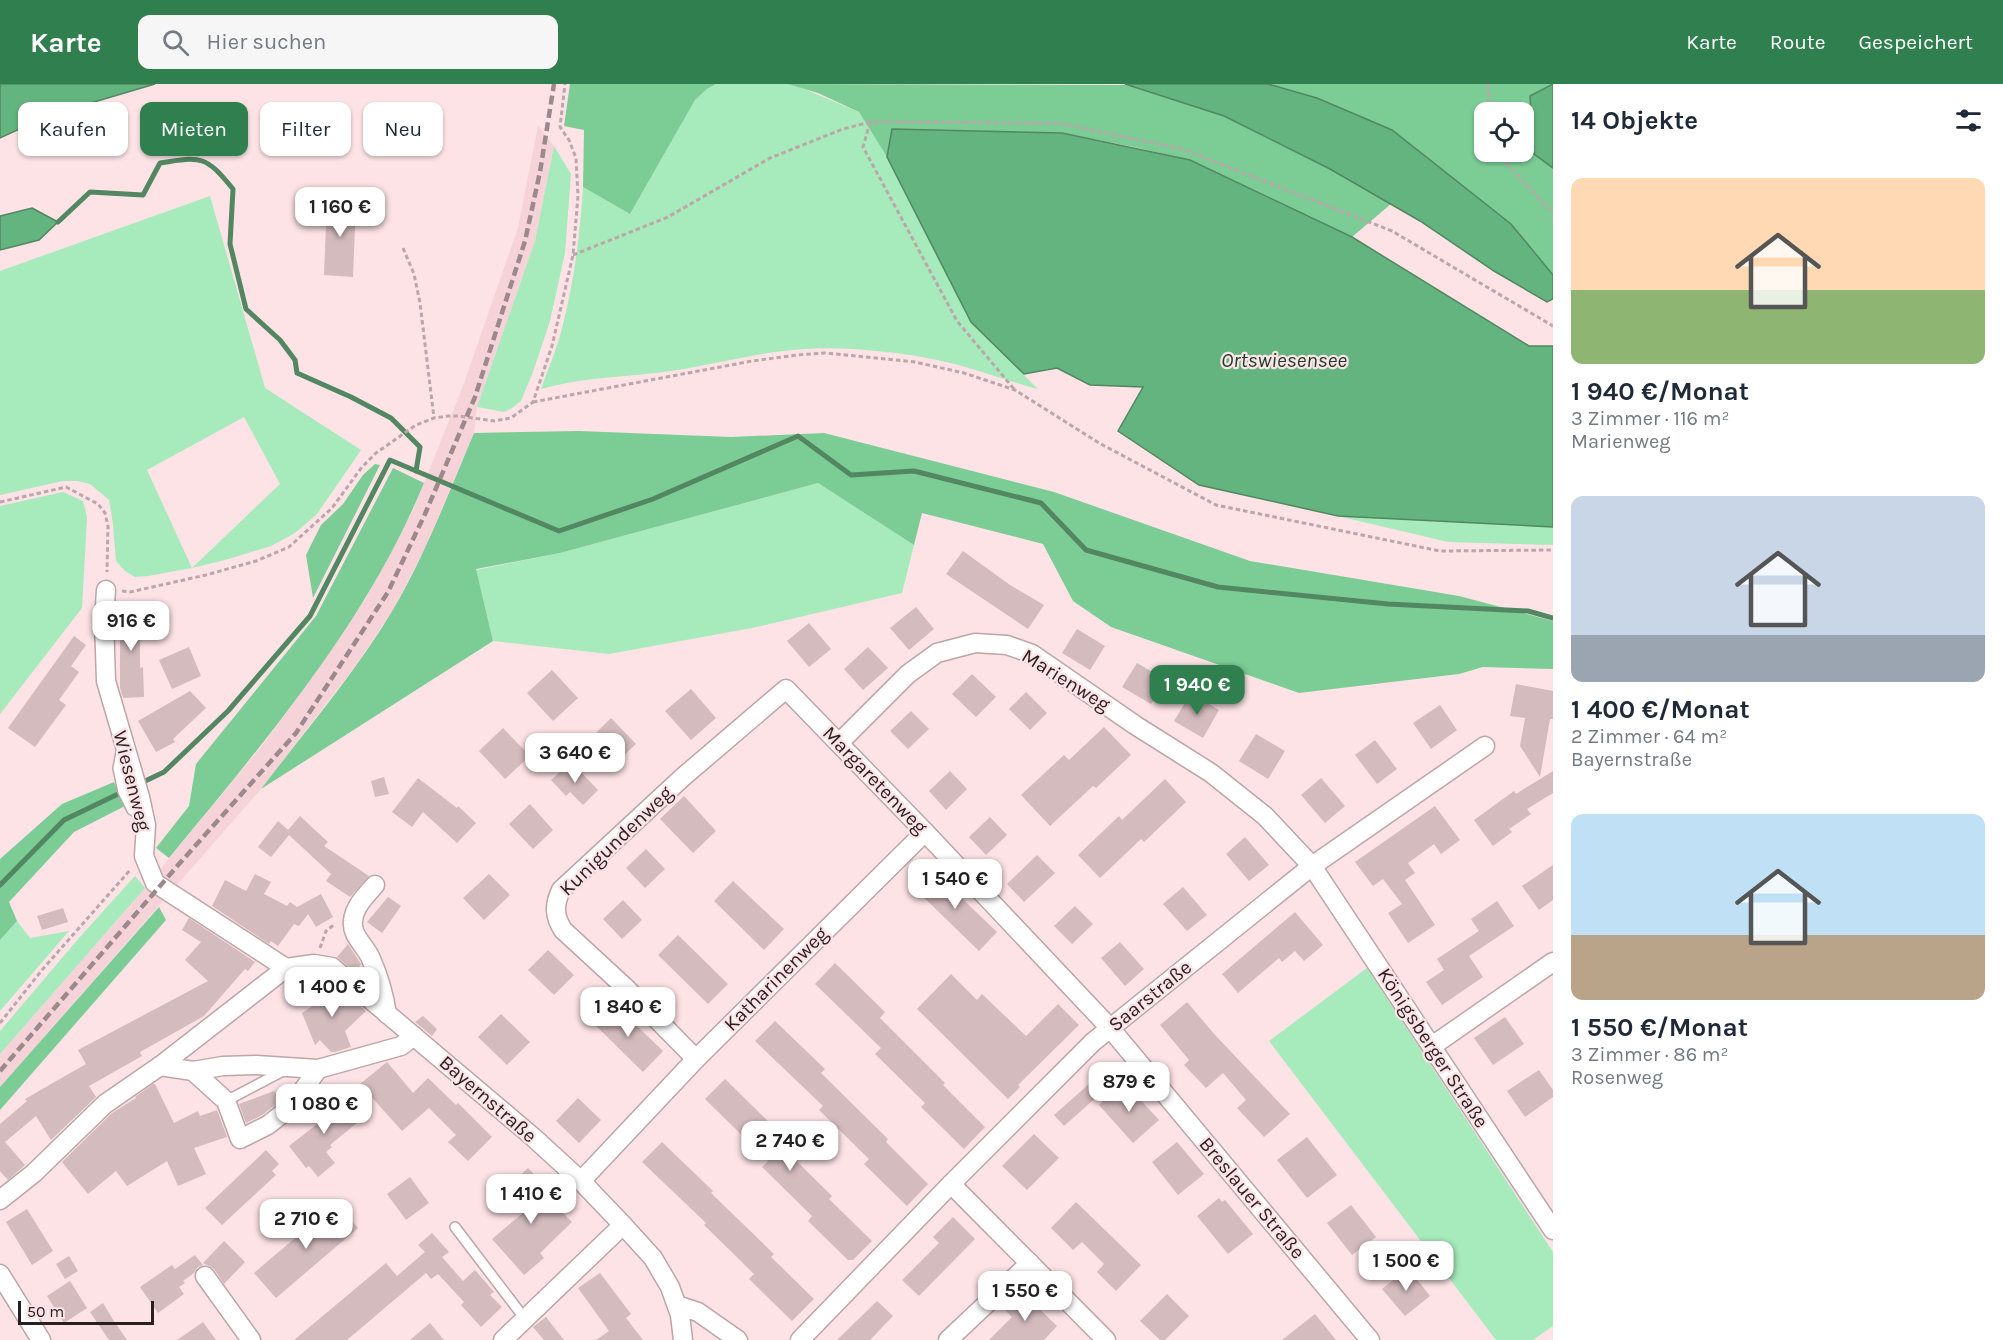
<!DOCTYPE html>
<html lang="de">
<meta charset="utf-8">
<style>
body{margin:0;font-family:Karla,sans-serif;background:#f6f6f7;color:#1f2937;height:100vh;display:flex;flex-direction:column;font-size:22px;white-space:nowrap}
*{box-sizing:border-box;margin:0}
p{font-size:20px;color:#747a83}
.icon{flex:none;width:33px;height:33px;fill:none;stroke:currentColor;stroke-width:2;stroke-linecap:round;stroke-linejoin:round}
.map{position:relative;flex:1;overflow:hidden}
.panel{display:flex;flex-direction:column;background:#fff;width:450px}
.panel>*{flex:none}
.top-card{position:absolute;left:18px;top:18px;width:570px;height:54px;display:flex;gap:12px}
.controls{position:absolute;left:1474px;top:18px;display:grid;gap:12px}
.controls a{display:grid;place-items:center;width:60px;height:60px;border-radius:12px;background:#fff;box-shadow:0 2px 4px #0004;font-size:30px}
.scale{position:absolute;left:18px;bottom:15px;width:136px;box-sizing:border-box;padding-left:6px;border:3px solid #291f21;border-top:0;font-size:16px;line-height:21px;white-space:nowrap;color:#291f21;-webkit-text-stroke:4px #fde3e6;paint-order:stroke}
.price{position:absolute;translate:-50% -51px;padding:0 14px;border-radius:12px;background:#fff;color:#222;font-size:20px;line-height:39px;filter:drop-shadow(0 2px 3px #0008)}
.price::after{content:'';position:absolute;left:50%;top:36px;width:18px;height:14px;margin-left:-9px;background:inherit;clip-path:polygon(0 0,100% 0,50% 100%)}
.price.selected{background:#307f4f;color:#fff}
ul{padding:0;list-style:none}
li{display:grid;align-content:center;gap:12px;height:318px;padding:0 18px}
li span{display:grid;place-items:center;height:186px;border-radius:12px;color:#555}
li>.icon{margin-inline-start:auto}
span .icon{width:108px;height:108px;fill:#fffc;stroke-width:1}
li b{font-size:26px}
h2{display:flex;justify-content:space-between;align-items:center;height:72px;padding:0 18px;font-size:26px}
.tag{padding:0 21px;border-radius:12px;background:#fff;box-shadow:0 2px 4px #0004;font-size:21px;line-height:54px}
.tag.selected{background:#307f4f;color:#fff}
header{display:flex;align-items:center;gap:36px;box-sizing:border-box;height:84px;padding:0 30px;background:#307f4f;color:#fff}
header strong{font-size:28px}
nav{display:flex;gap:33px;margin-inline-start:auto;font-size:21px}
.search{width:420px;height:54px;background:#f6f6f7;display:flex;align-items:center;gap:15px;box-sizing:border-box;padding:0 21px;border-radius:12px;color:#747a83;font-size:22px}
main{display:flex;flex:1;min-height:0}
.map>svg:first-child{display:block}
.built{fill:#f6d3d8}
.green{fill:#a7eabb;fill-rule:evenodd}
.forest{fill:#7bcc95;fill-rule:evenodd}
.water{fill:#63b47e;stroke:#528762;stroke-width:1.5}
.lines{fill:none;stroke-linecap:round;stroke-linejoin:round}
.stream{stroke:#528762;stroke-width:5}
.building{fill:#d4bbbe}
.lane-casing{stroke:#bda5a8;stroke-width:12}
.street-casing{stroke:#bda5a8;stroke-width:21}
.path{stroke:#bba6a9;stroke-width:3;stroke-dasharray:4.5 3;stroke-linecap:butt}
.lane{stroke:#fff;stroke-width:9}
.street{stroke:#fff;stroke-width:18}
.rail{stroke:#9b898b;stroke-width:4.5;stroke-dasharray:9 4.5;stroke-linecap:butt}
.labels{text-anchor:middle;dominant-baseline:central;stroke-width:4.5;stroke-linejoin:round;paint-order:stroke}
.street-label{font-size:20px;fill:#291f21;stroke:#fde3e6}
.water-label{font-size:21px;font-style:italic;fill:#193c26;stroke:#fde3e6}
</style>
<header>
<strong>Karte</strong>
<div class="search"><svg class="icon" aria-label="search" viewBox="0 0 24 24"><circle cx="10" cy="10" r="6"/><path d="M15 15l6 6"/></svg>Hier suchen</div>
<nav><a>Karte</a><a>Route</a><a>Gespeichert</a></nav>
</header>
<main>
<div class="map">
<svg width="1553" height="1256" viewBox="0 0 1553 1256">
<rect width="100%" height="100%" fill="#fde3e6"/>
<polygon class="built" points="538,41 554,62 535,157 477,323 474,349 424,466 394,524 356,581 261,705 0,1003 0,970 135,816 261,663 312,594 366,514 413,426 463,302 518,144"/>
<g class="green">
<path d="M716 0H788L797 2 859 28 887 73 971 238 1038 305C1004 296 971 283 937 276 893 267 837 261 792 266 751 270 712 281 671 287 628 293 583 293 541 305 548 285 557 265 562 244 574 198 580 151 583 103L630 130 695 16 707 5Z"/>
<polygon points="554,62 571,90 565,169 550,237 533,288 521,317 512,324 504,328 477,323 535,157"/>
<path d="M210 112 265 304 361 366 317 430 295 449 271 462 225 476 192 484 148 492 135 493 125 487 116 477 113 441 109 416 90 400 77 397H63L0 411V187ZM244 333 280 400 192 484 147 386Z"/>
<polygon points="818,399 914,461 902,509 752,544 609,570 493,557 476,486 560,469"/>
<polygon points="63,408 83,417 87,433 82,524 0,630 0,422"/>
<polygon points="1338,432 1553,443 1553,461 1448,458"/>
<polygon points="135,792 145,804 0,970 0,947 79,854"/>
<polygon points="17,837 30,854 69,847 0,927 0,856"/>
<polygon points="1367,884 1553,1168 1553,1242 1533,1256 1496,1256 1269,957"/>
</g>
<g class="forest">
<polygon points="570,0 716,0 707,5 695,16 630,130 583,103 584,46 564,42"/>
<polygon points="788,0 1132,1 1224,32 1330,85 1391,120 1352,153 1190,76 1134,63 1062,49 892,45 887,73 859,28 818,9"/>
<path d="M1268 0H1552L1530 12 1534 70 1553 84V191L1511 140ZM1485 28H1524V68H1485Z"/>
<path d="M579 347 731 353 824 349 1054 408 1250 477 1459 512 1553 537V585L1483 583 1459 590 1299 609 1111 543 1073 517 1043 460 922 429 914 461 818 399 560 469 476 485 493 557 261 705C306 646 356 588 394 524 426 469 449 408 474 349Z"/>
<polygon points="375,380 380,381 313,514 306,471 321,441 343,420 363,391"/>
<path d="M393 384 424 399C366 540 265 657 169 774L156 764 189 722 196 680 316 532Z"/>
<polygon points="114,698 125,722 74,748 9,818 17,837 0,856 0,775 62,720"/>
<polygon points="159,823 166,836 0,1026 0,1003"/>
</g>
<g class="water">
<polygon points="0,0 155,0 50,31 0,54"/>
<polygon points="1125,0 1268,0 1317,14 1392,46 1511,140 1553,191 1553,215 1547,218 1494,187 1420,137 1330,85 1224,32"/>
<polygon points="1553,0 1553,84 1534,70 1530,12"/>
<polygon points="892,45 1062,49 1190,76 1352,153 1529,262 1553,262 1553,443 1338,432 1199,401 1118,347 1143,303 1090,301 1057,284 1024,290 971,238 887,73"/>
<polygon points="32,124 58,138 39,156 0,166 0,132"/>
</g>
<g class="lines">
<g class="stream">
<path d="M58 138 90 108 143 111 160 79C202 72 206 72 233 105L230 160 246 225 280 256 295 276 297 289 351 313 391 334 420 363 416 387"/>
<polyline points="0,801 64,736 164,688 228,627 310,532 390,376 559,447 653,415 798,352 851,391 914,387 1041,419 1086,466 1218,503 1388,520 1528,527 1553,534"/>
</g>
</g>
<g class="building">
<polygon points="327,116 356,118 353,193 324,191"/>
<polygon points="963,467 1010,501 1044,521 1028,545 946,490"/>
<polygon points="120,520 140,520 140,584 143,583 144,613 123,614 120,604"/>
<polygon points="916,523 934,545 909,566 890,544"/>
<polygon points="809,539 831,565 809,583 787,557"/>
<polygon points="1077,545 1105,562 1090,586 1062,569"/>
<polygon points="74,552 86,561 71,582 79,588 59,616 66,621 35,663 8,644"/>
<polygon points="189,563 201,592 172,605 159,576"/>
<polygon points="868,563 888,584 863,606 844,585"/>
<polygon points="1137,579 1166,596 1151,620 1122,603"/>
<polygon points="552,586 578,614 553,637 527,609"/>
<polygon points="972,590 996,613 976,633 952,610"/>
<polygon points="1516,600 1553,607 1553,635 1550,635 1540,693 1520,662 1525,634 1510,632"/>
<polygon points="691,605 716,634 691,656 665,627"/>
<polygon points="190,607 206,624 173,655 175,658 156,668 138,637"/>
<polygon points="1026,608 1047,629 1030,646 1009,625"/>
<polygon points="1191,609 1219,626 1203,654 1174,637"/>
<polygon points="1440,621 1457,646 1431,665 1413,639"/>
<polygon points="911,627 929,645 908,665 890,647"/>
<polygon points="611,634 636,660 616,679 592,653"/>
<polygon points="1104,643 1131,671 1096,704 1093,702 1050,742 1021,711 1064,671 1069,676"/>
<polygon points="503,644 530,672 505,695 479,667"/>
<polygon points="1256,650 1285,667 1268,695 1239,677"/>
<polygon points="1375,656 1397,685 1377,700 1355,671"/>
<polygon points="571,678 598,706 583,721 570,708 566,712 551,696"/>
<polygon points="950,687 967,705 946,726 929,707"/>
<polygon points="1553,687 1553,709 1527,725 1531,730 1509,745 1512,748 1493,762 1474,736 1514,707 1516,710"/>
<polygon points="384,693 389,710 375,713 371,697"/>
<polygon points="418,694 457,724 458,722 476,739 457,759 423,728 412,743 392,728"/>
<polygon points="1321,694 1345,722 1325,739 1301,711"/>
<polygon points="1165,695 1186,718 1144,758 1141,755 1100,794 1078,771 1119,732 1122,736"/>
<polygon points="684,712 716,747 693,769 660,735"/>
<polygon points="530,720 553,746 533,765 509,740"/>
<polygon points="1435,722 1460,756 1441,770 1434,760 1408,779 1415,789 1405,796 1435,841 1408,859 1388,829 1402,820 1383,795 1373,802 1355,778"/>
<polygon points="300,732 328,758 324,762 369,792 350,813 326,797 331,790 289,751 271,773 258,763 278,737 288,746"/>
<polygon points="990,733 1007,751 986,771 969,753"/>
<polygon points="1245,753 1269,781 1249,797 1226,770"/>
<polygon points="646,765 665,785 645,804 626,784"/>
<polygon points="1037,771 1055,789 1024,818 1007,800"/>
<polygon points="1553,781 1553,816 1539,826 1522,802"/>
<polygon points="930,784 997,848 979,867 913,803"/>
<polygon points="255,790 271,798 264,810 287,822 290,818 297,823 321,810 333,833 316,843 308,830 299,842 294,840 278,862 271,857 269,860 212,822 225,796 246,807"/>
<polygon points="489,790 510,811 484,836 463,814"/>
<polygon points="733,797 784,845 764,866 714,817"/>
<polygon points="1183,803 1207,831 1187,847 1163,820"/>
<polygon points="388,813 401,822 382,849 367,838"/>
<polygon points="623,816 642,836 622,855 603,835"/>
<polygon points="1497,817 1514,842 1469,872 1483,893 1442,921 1426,898 1444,886 1437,875 1479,847 1471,835"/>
<polygon points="1075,822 1093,840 1072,860 1054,842"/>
<polygon points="63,824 68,838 42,846 37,832"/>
<polygon points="1295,828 1323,861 1304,877 1295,867 1282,878 1279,874 1238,909 1222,890"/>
<polygon points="189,834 255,878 248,887 245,885 204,932 140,968 142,972 89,1002 96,1013 51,1056 36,1032 5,1058 25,1081 8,1096 0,1087 0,1040 27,1017 25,1015 86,980 78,966 208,897 185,876 201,858 182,846"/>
<polygon points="678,851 728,900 708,920 658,871"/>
<polygon points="1120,858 1144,885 1125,902 1101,874"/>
<polygon points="348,860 361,880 355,888 337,873"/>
<polygon points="548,866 574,891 554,911 528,886"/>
<polygon points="835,879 885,928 880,934 945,999 943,1001 985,1043 964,1065 921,1023 925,1019 875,970 881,964 815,900"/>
<polygon points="951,890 977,916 982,910 1026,952 1058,920 1079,941 1018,1001 1020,1003 1008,1015 917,925"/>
<polygon points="332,898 366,927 345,947 351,963 335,968 331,968 320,956 315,961 302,929 317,919 312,912"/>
<polygon points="1187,918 1216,952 1290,1030 1264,1053 1237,1024 1246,1016 1223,989 1206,1004 1184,981 1189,976 1160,941"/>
<polygon points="610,922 616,922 663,967 643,988 593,939"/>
<polygon points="501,930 530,958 507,981 478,953"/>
<polygon points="423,932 437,945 432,952 415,938"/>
<polygon points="1505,933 1524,960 1493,981 1474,954"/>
<polygon points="775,937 825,985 821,989 888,1055 886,1058 928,1100 907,1122 864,1080 869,1075 819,1026 823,1022 755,957"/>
<polygon points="387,978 413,1009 428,994 456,1021 458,1019 492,1053 468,1077 448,1058 456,1051 429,1024 402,1047 360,1000"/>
<polygon points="1539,986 1553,1006 1553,1013 1525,1033 1507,1007"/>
<polygon points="725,995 775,1044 769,1050 832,1112 829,1115 872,1157 853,1176 848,1176 808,1137 812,1132 762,1083 768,1077 705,1015"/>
<polygon points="1124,998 1159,1036 1133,1059 1099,1021"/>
<polygon points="153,1000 155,1000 174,1039 198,1027 200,1032 217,1026 227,1053 194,1064 206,1090 178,1102 167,1077 127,1102 116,1087 88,1110 62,1078 112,1029 136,1014 135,1013"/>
<polygon points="1089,1000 1099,1011 1064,1042 1054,1031"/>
<polygon points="274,1007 282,1016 262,1031 246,1039 239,1020"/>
<polygon points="332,1007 358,1038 330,1061 332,1063 326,1068 335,1079 318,1093 309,1082 306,1084 289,1062 321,1037 316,1031 324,1025 319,1019"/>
<polygon points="578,1014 601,1036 579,1059 556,1037"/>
<polygon points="1034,1050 1059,1074 1027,1106 1002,1082"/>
<polygon points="1307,1053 1337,1091 1307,1114 1277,1076"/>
<polygon points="662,1058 713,1107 711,1109 774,1170 771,1173 814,1215 792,1237 749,1195 754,1190 704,1141 706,1139 642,1078"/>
<polygon points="1177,1058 1204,1090 1178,1111 1152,1078"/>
<polygon points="266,1066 279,1080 272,1087 276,1091 222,1141 205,1124"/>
<polygon points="528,1084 544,1100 539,1105 572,1138 540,1169 544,1174 524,1191 492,1155 531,1122 510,1101"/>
<polygon points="410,1093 429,1119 406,1136 387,1110"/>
<polygon points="1219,1114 1222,1118 1225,1116 1253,1150 1228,1170 1197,1132"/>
<polygon points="1076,1118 1141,1181 1116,1207 1097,1188 1104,1180 1082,1158 1073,1166 1051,1144"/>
<polygon points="336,1119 358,1144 276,1214 254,1189"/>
<polygon points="1351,1121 1376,1153 1352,1171 1327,1139"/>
<polygon points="27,1125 53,1167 32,1181 6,1138"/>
<polygon points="953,1133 975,1155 919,1212 902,1196 939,1159 933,1153"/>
<polygon points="432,1149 449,1168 442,1173 463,1197 475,1186 494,1208 490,1211 502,1223 481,1243 461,1221 464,1218 438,1190 431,1195 426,1189 347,1256 294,1256 386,1179 397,1192 425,1168 418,1161"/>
<polygon points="224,1157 245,1178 224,1200 214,1185 203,1179"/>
<polygon points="195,1171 203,1181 198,1183 194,1189 183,1197 185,1199 179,1203 184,1210 158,1229 140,1203 172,1181 175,1185"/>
<polygon points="69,1172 78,1187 65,1195 56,1180"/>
<polygon points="1408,1184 1430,1212 1405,1232 1382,1205"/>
<polygon points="600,1189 631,1230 626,1234 643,1256 596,1256 609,1247 578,1204"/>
<polygon points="70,1197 87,1224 64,1239 47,1212"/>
<polygon points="1022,1208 1057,1242 1044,1256 989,1256 1012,1233 1005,1226"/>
<polygon points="1167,1210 1189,1232 1165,1256 1160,1256 1140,1237"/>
<polygon points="877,1217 893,1232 870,1256 837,1256"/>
<polygon points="103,1219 114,1237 127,1256 109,1256 90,1228"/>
<polygon points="1315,1230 1336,1256 1282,1256"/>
<polygon points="546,1233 564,1256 544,1256 533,1243"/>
<polygon points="203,1238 216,1256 177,1256"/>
<polygon points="430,1239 444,1256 410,1256"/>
</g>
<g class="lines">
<g class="lane-casing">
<g id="lane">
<polyline points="122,664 118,684 123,708 132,726 143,733"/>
<polyline points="226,1017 285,986"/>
<polyline points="455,1143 525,1235"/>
</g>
</g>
<g class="street-casing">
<g id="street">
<polyline points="106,506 104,536 106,597 140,713 146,741 144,772 155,799 286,884 314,880 332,883 533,1053 581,1097 623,1141 653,1174 670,1203 680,1231 683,1256"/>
<polyline points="839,659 908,590 937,569 975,559 1007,561 1032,570 1135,641 1211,689 1265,732 1312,782 1553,1146"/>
<path d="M375 801C366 811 354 823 353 837 351 852 366 862 371 875 379 893 384 910 387 930"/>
<polyline points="286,884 160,982 193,987 223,982 256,981 318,985 401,962 414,952"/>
<polyline points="1432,962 1553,878"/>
<path d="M696 975 627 905 563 846C554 832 554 821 561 806L683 693 786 605 925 748 1110 944 1370 1256"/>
<polyline points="193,987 226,1017 240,1055 268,1041 291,1023 318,985"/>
<polyline points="581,1097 696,975 925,748"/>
<polyline points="951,1100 1106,1256"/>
<polyline points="0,1116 34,1089 105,1020 160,982"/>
<polyline points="0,1190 41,1256"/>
<polyline points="205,1192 251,1256"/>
<polyline points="677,1221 698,1228 738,1256"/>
<polyline points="503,1256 623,1141"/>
<polyline points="800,1256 951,1100 1093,958 1312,782 1485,662"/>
<polyline points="948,1256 1030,1179"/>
</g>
</g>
<g class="path">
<polyline points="1488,0 1490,28"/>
<polyline points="870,38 863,63 957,237 1014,305"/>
<polyline points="1496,68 1553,129"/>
<polyline points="403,164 414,190 420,219 434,334"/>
<polyline points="573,171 668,133 770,74 843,45 870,38 1059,39 1182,65 1392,147 1553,242"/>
<polyline points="533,318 752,277 797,271 825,269 915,278 964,289 1015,306 1099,359 1216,421 1440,467 1553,466"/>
<polyline points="0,418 66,403 98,420 105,429 108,442 107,488"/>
<polyline points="122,507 130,508 206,491 256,477 289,463 332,424 362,383 376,369 416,341 434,334 448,332 459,332 494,337 511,334 533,318 552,262 573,171 578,112 576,74 569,56 560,43 565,0"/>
<polyline points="320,864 326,847 335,840"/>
<polyline points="0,939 42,886 131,785"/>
</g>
<use href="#lane" class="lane"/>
<use href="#street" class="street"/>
<polyline class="rail" points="0,987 179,780 296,649 388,508 425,430 475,313 525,157 540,88 554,0"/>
</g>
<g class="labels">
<g class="street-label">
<text transform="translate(1066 596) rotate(32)">Marienweg</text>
<text transform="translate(875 696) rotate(46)">Margaretenweg</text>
<text transform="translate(132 697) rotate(76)">Wiesenweg</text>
<text transform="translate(616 757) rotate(-44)">Kunigundenweg</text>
<text transform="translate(776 895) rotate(-45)">Katharinenweg</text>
<text transform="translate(1150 912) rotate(-39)">Saarstraße</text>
<text transform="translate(1433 964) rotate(57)">Königsberger Straße</text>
<text transform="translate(488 1015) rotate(41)">Bayernstraße</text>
<text transform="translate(1252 1114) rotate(50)">Breslauer Straße</text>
</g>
<g class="water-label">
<text x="1284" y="276">Ortswiesensee</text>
</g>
</g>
</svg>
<div class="controls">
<a><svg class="icon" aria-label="locate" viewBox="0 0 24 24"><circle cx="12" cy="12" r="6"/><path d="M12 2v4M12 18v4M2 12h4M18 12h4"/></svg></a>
</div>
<div class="scale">50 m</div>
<b class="price" style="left:340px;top:154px">1 160 €</b>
<b class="price" style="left:131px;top:568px">916 €</b>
<b class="price selected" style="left:1197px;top:632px">1 940 €</b>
<b class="price" style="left:575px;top:700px">3 640 €</b>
<b class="price" style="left:955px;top:826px">1 540 €</b>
<b class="price" style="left:332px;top:934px">1 400 €</b>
<b class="price" style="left:628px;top:954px">1 840 €</b>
<b class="price" style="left:1129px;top:1029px">879 €</b>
<b class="price" style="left:324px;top:1051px">1 080 €</b>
<b class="price" style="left:790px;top:1088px">2 740 €</b>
<b class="price" style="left:531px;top:1141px">1 410 €</b>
<b class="price" style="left:306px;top:1166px">2 710 €</b>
<b class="price" style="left:1406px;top:1208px">1 500 €</b>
<b class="price" style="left:1025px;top:1238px">1 550 €</b>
<div class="top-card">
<a class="tag">Kaufen</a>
<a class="tag selected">Mieten</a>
<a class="tag">Filter</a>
<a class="tag">Neu</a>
</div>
</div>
<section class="panel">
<h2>14 Objekte<svg class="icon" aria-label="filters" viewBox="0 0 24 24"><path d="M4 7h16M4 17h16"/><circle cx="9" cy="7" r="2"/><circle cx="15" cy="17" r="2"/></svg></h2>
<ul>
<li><span style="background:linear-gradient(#ffd9b3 60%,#8fb573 0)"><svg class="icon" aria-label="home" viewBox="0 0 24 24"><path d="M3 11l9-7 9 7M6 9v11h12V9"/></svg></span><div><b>1 940 €/Monat</b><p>3 Zimmer · 116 m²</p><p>Marienweg</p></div></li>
<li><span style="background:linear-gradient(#c9d6e8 75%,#9aa5b1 0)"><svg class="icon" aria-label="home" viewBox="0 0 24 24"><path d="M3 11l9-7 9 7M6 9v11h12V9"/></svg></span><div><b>1 400 €/Monat</b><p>2 Zimmer · 64 m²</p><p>Bayernstraße</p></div></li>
<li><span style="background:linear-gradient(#bfe0f5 65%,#b9a48a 0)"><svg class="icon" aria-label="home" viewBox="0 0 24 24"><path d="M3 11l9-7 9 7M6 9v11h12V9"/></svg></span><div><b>1 550 €/Monat</b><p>3 Zimmer · 86 m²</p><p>Rosenweg</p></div></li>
</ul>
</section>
</main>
